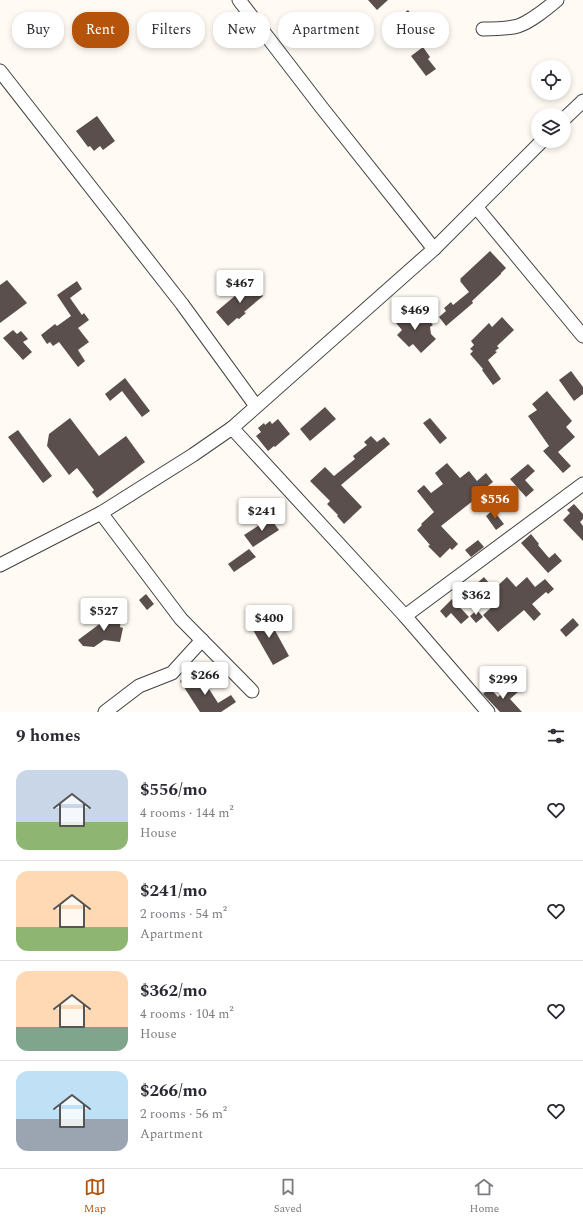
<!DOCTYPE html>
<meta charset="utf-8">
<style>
body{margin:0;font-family:Spectral,serif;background:#f7f7f7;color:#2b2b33;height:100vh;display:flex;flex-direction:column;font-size:15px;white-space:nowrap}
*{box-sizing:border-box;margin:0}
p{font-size:13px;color:#7c7c81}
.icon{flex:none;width:22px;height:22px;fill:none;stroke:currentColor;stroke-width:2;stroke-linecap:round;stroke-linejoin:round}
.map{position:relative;height:712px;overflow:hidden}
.details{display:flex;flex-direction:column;background:#fff;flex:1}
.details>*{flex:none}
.banner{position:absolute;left:12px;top:12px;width:559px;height:36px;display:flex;gap:8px}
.tools{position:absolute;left:531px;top:60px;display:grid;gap:8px}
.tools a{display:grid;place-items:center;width:40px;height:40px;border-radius:50%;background:#fff;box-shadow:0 2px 6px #0003;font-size:20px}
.price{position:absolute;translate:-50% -34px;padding:0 9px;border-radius:4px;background:#fff;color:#222;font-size:13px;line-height:26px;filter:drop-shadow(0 1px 2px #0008)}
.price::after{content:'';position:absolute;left:50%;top:24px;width:12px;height:9px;margin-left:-6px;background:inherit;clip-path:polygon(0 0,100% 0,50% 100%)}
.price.on{background:#b45309;color:#fff}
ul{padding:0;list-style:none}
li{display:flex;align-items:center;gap:12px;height:100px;padding:0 16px}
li+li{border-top:1px solid #e1e1e2}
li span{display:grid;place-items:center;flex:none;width:112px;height:80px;border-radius:12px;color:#555}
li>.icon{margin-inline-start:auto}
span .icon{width:48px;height:48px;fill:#fffc;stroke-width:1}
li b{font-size:17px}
h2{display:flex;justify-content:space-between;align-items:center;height:48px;padding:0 16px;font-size:17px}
.tag{padding:0 14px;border-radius:16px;background:#fff;box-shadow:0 2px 6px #0003;font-size:14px;line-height:36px}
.tag.on{background:#b45309;color:#fff}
.menu{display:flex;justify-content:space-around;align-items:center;height:56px;border-top:1px solid #e1e1e2;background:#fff;font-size:11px;color:#7c7c81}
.menu a{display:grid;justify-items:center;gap:2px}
.menu .on{color:#b45309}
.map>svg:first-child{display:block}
.building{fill:#5a4f4c}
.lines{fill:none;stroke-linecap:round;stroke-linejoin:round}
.minor-casing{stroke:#434343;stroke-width:15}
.minor{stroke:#fff;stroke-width:13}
</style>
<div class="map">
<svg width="583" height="712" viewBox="0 0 583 712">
<rect width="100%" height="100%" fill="#fffbf4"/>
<g class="building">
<polygon points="368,0 388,0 377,10"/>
<polygon points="408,10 414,18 395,33 389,25"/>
<polygon points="423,47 430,57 428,59 436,69 426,76 411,56"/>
<polygon points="97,116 115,141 103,150 100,146 94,151 90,146 88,147 76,131"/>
<polygon points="490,251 506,268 501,273 501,274 472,301 473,303 446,326 439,317 446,311 444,308 451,302 453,305 469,292 460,281 461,280 460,279"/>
<polygon points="7,280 27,303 0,323 0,285"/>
<polygon points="77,281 82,289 70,298 82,315 84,313 89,320 78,328 89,342 78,350 85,361 78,367 59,342 53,346 50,342 47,344 41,335 55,324 57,326 71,316 57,295"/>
<polygon points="250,283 254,287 256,285 262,292 261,293 263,296 244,312 246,313 239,319 237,318 228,326 216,312"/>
<polygon points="407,310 409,312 410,311 416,318 422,313 433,325 430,327 431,334 436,339 421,353 413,344 409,347 397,335 402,330 396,323 398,321 397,319"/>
<polygon points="502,317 514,330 497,346 499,348 495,351 497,352 488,360 501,379 493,385 482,370 483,369 470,354 473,351 470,349 474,345 471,341 489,323 492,327"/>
<polygon points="13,330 17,334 21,331 28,339 23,342 32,352 23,360 3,338"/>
<polygon points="571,371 583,387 583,394 574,401 559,380"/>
<polygon points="125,378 150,411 142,417 122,391 110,401 105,394"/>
<polygon points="547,391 572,421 566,427 575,437 558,452 571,466 563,473 543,451 549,446 528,416 537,410 532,404"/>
<polygon points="325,407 336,419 310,441 300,429"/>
<polygon points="70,418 99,456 126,436 145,462 97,498 92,492 94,490 77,468 69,475 47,446 49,434"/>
<polygon points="430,418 447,438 440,444 423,423"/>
<polygon points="278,419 290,434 275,447 274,446 268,451 256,436 261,432 258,428 264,423 265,425 270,421 272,424"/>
<polygon points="18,430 52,476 43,483 8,437"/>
<polygon points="371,436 377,442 384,437 390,444 341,485 362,507 344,524 337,516 338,515 327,504 330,501 310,481 325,467 334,476 355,459 353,456 367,445 364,442"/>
<polygon points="447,463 460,478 469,471 477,481 486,473 493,482 472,498 474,500 441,526 458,544 452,550 450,548 440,558 428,546 430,545 417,530 422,525 421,524 434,512 417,491 424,485 431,493 443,484 435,473"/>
<polygon points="528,464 535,471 525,480 534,490 526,497 510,479"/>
<polygon points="574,504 583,514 583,519 580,522 583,526 583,541 563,520 570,513 567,510"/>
<polygon points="493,510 504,524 496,530 486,516"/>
<polygon points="270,518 279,530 253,547 244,535"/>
<polygon points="531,534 539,544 538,545 549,558 555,553 562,561 548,573 521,543"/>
<polygon points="478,540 484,547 471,557 465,550"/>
<polygon points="249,549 256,557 234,572 228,564"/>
<polygon points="484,577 494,589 507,577 516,587 527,577 535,587 545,579 554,589 548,594 546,592 532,604 541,614 534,621 524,610 498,632 483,615 494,605 475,585"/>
<polygon points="146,594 154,604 147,610 139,600"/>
<polygon points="452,599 469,617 461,624 451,613 446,618 440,611"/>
<polygon points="477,610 483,617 476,623 470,616"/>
<polygon points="113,614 121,616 120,627 123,628 120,642 104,640 94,647 83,646 78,640"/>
<polygon points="266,614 289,656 273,665 249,623"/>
<polygon points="573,618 579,625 566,637 560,630"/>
<polygon points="192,673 199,685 204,681 218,703 231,695 236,702 221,712 200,712 180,681"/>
<polygon points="511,684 518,692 510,699 522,712 500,712 483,694 490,688 498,697"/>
</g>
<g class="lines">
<g class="minor-casing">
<g id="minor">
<polyline points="239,0 322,108 434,249"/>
<path d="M483 29C494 29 507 29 518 26 532 21 546 9 557 0"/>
<polyline points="0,71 182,304 256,406"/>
<polyline points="564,119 583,101"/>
<polyline points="477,208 583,336"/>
<polyline points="232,428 405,616 488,712"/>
<polyline points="101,513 181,619 252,691"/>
<polyline points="0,565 101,513 193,455 232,428 434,249 542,141"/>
<polyline points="405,616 583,484"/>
<polyline points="105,712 139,686 172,673 202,640"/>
</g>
</g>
<use href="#minor" class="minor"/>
</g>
</svg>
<div class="tools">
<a><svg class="icon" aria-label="locate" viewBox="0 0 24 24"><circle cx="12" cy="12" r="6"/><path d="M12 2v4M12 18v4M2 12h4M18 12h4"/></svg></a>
<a><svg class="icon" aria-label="layers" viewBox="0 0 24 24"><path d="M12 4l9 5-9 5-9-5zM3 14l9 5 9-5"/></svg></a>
</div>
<b class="price" style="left:240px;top:304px">$467</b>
<b class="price" style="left:415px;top:331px">$469</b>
<b class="price on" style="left:495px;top:520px">$556</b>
<b class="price" style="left:262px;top:532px">$241</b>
<b class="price" style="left:476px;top:616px">$362</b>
<b class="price" style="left:104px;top:632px">$527</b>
<b class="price" style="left:269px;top:639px">$400</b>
<b class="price" style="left:205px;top:696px">$266</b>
<b class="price" style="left:503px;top:700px">$299</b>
<div class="banner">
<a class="tag">Buy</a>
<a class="tag on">Rent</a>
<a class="tag">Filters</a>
<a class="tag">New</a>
<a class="tag">Apartment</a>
<a class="tag">House</a>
</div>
</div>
<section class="details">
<h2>9 homes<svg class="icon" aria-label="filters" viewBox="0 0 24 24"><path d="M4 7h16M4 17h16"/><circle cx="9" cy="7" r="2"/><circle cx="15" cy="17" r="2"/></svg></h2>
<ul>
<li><span style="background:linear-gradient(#c9d6e8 65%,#8fb573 0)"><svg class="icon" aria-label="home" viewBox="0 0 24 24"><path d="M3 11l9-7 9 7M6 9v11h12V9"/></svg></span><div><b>$556/mo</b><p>4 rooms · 144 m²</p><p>House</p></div><svg class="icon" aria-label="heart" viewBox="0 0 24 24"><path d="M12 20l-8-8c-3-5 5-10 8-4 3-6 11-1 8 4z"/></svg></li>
<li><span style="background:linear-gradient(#ffd9b3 70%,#8fb573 0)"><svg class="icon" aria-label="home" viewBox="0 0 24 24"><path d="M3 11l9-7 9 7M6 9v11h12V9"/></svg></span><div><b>$241/mo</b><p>2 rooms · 54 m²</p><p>Apartment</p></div><svg class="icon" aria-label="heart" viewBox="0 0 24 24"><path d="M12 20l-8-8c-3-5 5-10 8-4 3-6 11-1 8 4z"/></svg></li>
<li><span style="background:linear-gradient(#ffd9b3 70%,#7fa58c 0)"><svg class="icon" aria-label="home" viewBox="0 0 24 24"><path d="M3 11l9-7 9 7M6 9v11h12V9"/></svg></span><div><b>$362/mo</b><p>4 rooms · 104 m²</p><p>House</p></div><svg class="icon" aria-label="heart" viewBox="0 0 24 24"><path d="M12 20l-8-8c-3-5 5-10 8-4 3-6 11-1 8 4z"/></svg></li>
<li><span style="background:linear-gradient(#bfe0f5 60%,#9aa5b1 0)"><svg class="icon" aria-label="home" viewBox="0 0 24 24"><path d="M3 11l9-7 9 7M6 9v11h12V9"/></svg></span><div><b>$266/mo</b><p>2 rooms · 56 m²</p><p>Apartment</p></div><svg class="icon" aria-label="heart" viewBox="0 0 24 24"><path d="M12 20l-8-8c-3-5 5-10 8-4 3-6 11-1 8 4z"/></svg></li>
</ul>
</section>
<nav class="menu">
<a class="on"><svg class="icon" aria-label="map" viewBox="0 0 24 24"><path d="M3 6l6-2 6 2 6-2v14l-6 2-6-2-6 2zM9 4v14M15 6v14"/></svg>Map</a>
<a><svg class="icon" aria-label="saved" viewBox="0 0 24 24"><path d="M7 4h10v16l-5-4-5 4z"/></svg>Saved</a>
<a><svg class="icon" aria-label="home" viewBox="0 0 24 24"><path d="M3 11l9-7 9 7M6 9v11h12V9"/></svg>Home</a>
</nav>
